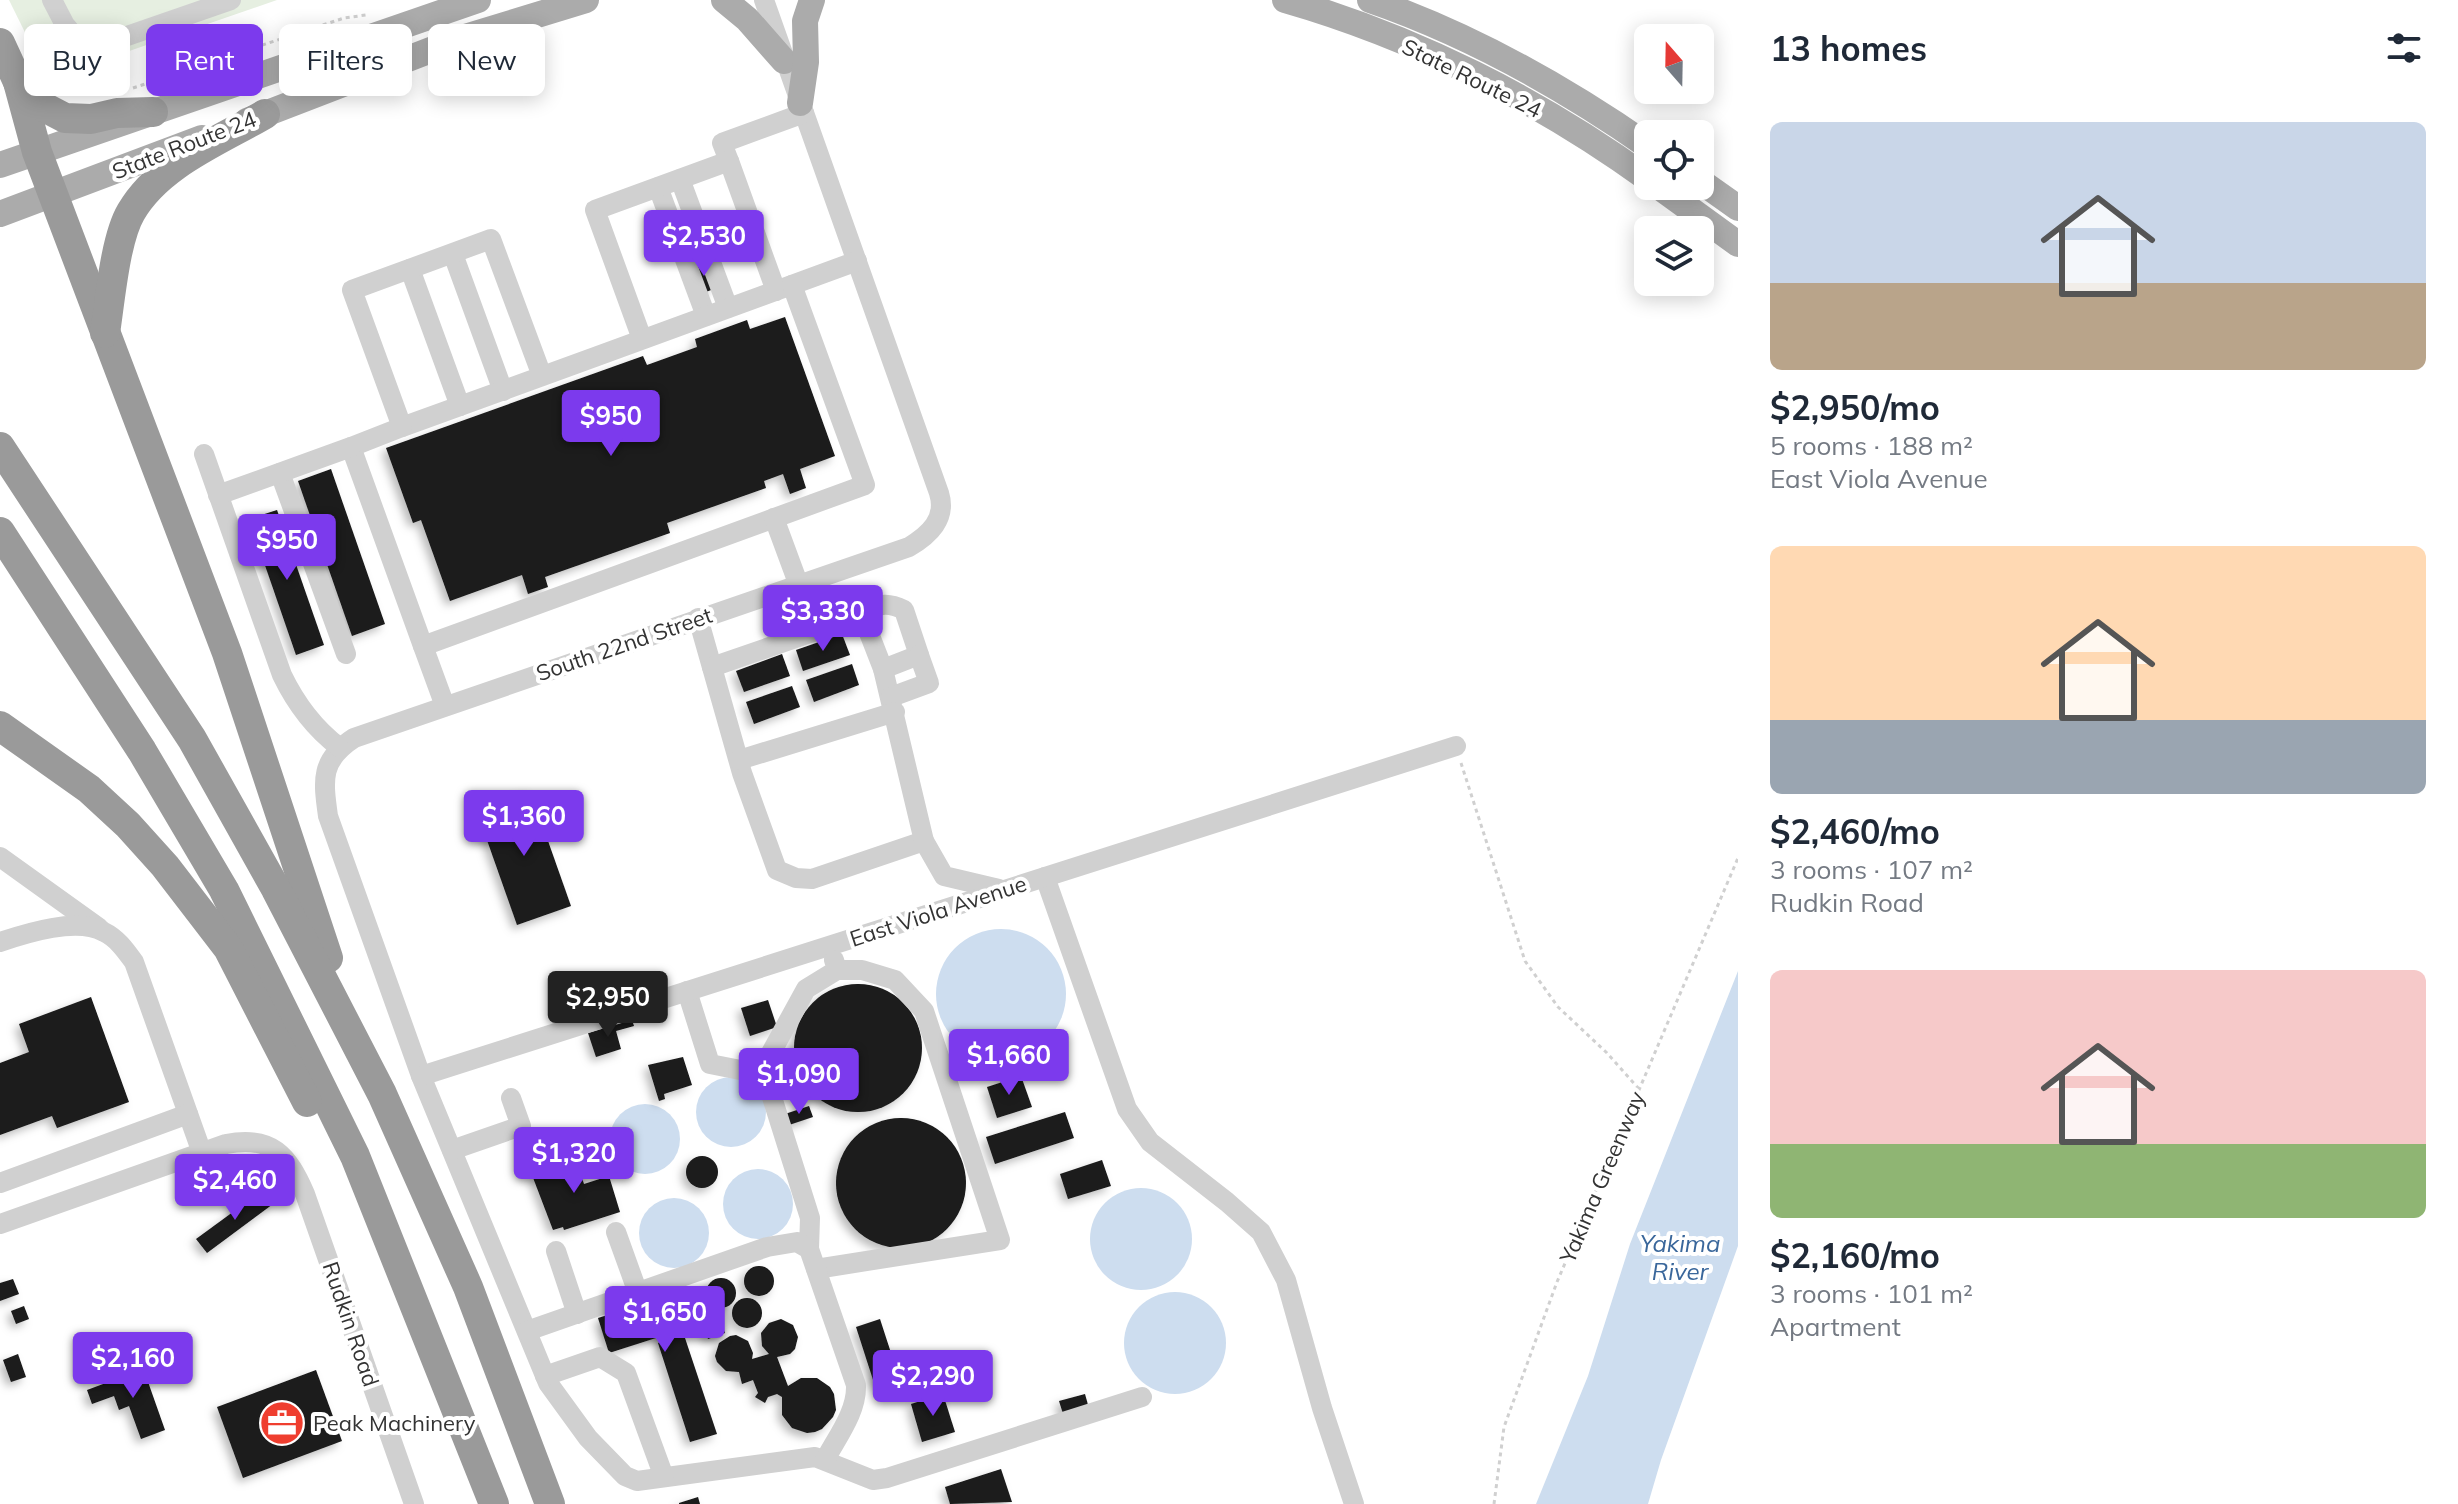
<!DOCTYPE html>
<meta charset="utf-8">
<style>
body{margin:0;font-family:Mulish,sans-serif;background:#f2f2f3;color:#1f2937;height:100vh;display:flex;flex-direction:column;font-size:30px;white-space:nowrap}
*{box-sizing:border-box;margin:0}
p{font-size:26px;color:#747a83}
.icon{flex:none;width:44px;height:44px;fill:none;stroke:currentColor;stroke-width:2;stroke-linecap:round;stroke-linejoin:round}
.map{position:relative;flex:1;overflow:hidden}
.sheet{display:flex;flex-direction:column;background:#fff;width:720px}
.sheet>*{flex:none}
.guide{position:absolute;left:24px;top:24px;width:760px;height:72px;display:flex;gap:16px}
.needle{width:52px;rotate:340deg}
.controls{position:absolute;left:1634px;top:24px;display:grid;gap:16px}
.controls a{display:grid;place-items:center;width:80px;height:80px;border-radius:12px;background:#fff;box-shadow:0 4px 20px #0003;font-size:40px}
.price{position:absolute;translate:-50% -68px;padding:0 18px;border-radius:8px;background:#7c3aed;color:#fff;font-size:26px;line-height:52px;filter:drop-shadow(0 2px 4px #0008)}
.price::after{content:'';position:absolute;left:50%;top:48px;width:24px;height:18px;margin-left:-12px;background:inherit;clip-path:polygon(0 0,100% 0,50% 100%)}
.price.on{background:#222;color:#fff}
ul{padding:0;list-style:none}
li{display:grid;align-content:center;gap:16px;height:424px;padding:0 32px}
li span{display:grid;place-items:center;height:248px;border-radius:12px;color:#555}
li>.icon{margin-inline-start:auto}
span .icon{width:144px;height:144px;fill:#fffc;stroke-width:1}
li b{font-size:34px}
h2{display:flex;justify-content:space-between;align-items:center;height:96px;padding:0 32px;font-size:34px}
.chip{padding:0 28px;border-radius:12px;background:#fff;box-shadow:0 4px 20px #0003;font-size:28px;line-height:72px}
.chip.on{background:#7c3aed;color:#fff}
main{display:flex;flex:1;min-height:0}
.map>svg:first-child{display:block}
.green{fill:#e6efe1}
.water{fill:#cdddef}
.building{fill:#1a1a1a;filter:url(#shadow)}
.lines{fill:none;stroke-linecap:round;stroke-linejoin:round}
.path{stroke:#d0d0d0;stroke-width:3;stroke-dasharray:4 4;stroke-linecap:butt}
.minor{stroke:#d0d0d0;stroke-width:20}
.major{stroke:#ababab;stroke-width:26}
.highway{stroke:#9a9a9a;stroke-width:30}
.labels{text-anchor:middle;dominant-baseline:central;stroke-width:8;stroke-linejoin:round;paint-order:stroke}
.street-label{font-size:22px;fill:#333;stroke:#fff}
.poi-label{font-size:22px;fill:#333;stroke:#fff;text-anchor:start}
.water-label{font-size:24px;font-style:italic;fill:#3a679b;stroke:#fff}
</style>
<main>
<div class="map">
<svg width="1738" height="1504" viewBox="0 0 1738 1504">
<defs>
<filter id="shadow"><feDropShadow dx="-4.5" dy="4.5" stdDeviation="4" flood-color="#0004"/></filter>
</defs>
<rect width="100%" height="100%" fill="#fff"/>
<polygon class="green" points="9,0 277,0 48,79"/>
<g class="water">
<circle cx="1001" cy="994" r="65"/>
<polygon points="1738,971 1738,1246 1661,1460 1648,1504 1536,1504 1588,1376 1630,1244"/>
<circle cx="731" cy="1112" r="35"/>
<circle cx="645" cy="1139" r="35"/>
<circle cx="758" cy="1204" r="35"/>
<circle cx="1141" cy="1239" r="51"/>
<circle cx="674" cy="1233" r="35"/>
<circle cx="1175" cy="1343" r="51"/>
</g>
<g class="building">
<polygon points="704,262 714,289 703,293 693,266"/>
<polygon points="785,317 835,456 800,469 806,488 790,494 783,474 764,481 766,488 667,523 670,533 545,577 548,587 528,594 522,575 450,601 421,520 413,523 386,448 643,356 647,365 697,347 695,339 747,320 750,329"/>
<polygon points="331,469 385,624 352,636 298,481"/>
<polygon points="277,510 324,645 296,655 249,519"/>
<polygon points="842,634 850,655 803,671 796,650"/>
<polygon points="782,654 790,676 744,692 736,671"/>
<polygon points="852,664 859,685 814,702 806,680"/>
<polygon points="792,686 800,707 754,724 746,702"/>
<polygon points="530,790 571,906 517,925 476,809"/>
<circle cx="858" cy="1048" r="64"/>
<polygon points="91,997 129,1102 57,1128 52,1116 0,1135 0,1063 29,1052 19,1024"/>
<polygon points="768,1000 777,1027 750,1036 741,1008"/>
<polygon points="632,1020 634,1026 616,1031 621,1049 596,1057 588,1033"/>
<polygon points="683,1057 692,1085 664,1094 665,1099 659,1101 648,1065"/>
<polygon points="1021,1076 1032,1107 997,1118 987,1087"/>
<polygon points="809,1106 813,1117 789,1125 785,1114"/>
<polygon points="1065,1112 1074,1138 995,1164 986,1137"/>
<circle cx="901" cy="1183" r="65"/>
<polygon points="562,1154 565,1164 576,1161 584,1184 609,1176 620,1212 564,1230 563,1227 553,1230 532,1175 551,1169 548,1159"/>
<circle cx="702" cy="1172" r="16"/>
<polygon points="1102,1160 1111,1186 1068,1199 1060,1174"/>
<polygon points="263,1190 273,1204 207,1253 196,1239"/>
<circle cx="759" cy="1281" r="15"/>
<circle cx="721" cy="1293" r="15"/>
<polygon points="13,1279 19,1294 0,1301 0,1283"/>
<polygon points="684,1291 689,1307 686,1308 689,1317 679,1320 717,1434 690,1442 658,1343 660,1342 659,1337 609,1353 598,1318"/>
<circle cx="747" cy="1313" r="15"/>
<polygon points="24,1306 29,1319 16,1324 11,1311"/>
<polygon points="719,1315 725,1333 708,1339 702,1320"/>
<polygon points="781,1319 793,1325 798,1337 795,1349 790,1354 777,1357 788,1386 801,1378 817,1378 830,1387 834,1394 836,1410 833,1417 822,1429 815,1432 807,1433 792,1428 782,1415 782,1397 777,1394 768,1397 765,1403 755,1397 758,1393 753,1380 742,1384 739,1372 726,1371 717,1362 715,1356 719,1343 730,1336 736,1335 748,1341 753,1353 752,1359 769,1354 762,1346 761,1333 769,1323"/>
<polygon points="880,1319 892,1356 896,1354 903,1377 875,1386 856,1327"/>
<polygon points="18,1354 26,1377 11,1382 3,1360"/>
<polygon points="149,1367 153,1377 147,1379 165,1430 141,1439 129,1406 119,1410 114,1396 92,1404 87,1390"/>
<polygon points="316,1370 342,1441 243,1478 217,1407"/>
<polygon points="943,1394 955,1432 922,1442 911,1404"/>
<polygon points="1085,1394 1090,1412 1065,1420 1059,1401"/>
<polygon points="1001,1469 1012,1502 950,1504 945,1487"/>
<polygon points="698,1497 700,1504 679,1504 679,1503"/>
</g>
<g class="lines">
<g class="path">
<polyline points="133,88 344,18 366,15"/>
<polyline points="1461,763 1525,961 1558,1007 1606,1052 1639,1089"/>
<polyline points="1494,1504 1504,1427 1557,1282 1738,858"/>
</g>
<g class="minor">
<polyline points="52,0 65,25 80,43 104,44 231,0"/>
<path d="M764 0 939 493C947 519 929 535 909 547L354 738C320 760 323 780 328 816L421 1076 548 1383 588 1438 625 1476 637 1481 815 1457 873 1480 887 1478 1142 1397"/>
<polyline points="729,161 722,143 804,113"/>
<polyline points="680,179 728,308"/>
<polyline points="658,187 706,316"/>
<polyline points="453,254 503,391"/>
<polyline points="410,269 460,406"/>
<polyline points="642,339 595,210 729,161 776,291"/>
<path d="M542 376 491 239 352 290 402 427C554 372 705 317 857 261"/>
<polyline points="402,427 351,447 423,646 865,485 792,285"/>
<path d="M204 454 282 675C296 704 314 728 339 747"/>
<polyline points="280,473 346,654"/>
<polyline points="218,495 351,447"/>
<polyline points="774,518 798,583"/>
<path d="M862 615C877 604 886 601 904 610L919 655 883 669"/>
<polyline points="698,618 742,773 777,870 796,878 812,879 924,841 944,876 999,889"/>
<polyline points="423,646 445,706"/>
<polyline points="712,667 862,615 883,669 924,841"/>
<polyline points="891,697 929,683 919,655"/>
<polyline points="739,760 895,712"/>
<polyline points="0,857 99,928"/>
<polyline points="1045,877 1127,1109 1150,1142 1227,1202 1261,1232 1286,1280 1322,1408 1354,1504"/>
<path d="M0 942C27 933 77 917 104 932 117 938 126 951 134 962L202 1153"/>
<polyline points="687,991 710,1064 765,1075"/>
<polyline points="421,1076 1456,746"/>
<polyline points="452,1150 521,1126 511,1098"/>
<polyline points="0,1183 188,1114"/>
<path d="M0 1224 226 1144C272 1135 288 1155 305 1194L414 1504"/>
<polyline points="616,1232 638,1293"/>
<polyline points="809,1249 810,1218 765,1075 766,1062 806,989 837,970 834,960"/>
<polyline points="556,1251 577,1314"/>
<polyline points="816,1269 1000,1240 924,1011 895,980 862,970 837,970"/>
<path d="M527 1331 767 1247 797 1242 809 1249 856 1385C857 1412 837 1437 825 1460"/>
<polyline points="545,1376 600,1357 626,1373 664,1477"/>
</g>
<g class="major">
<polyline points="724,0 747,19 784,61"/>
<path d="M1285 0C1414 37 1539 100 1648 179"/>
<path d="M1370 0C1469 34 1563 87 1648 146"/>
<polyline points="800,103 806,62 805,21 812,0"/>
<polyline points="247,121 462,38 586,0"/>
<polyline points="0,165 478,0"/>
<polyline points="1700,181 1738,208"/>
<polyline points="1658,186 1738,244"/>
<polyline points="0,214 202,138"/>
</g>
<g class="highway">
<polyline points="0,43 18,82 37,152 227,653 328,958"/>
<polyline points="18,82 42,106 65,118 91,119 117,113 153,112"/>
<path d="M105 333C110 301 115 239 131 212 159 164 219 141 265 114"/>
<polyline points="0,447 192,739 276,889 382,1094 468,1287 550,1504"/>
<polyline points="0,532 142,751 224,890 355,1156 494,1504"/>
<polyline points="0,726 89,789 128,825 165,866 228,948 307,1102"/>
</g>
</g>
<defs>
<g id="office-disc" transform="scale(2.3)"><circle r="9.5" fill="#ef3e2f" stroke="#fff"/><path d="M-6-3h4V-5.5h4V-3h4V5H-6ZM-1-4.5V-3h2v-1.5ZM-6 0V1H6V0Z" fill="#fff"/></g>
</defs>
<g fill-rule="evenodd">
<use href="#office-disc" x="282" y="1423"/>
</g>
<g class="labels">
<g class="street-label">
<text transform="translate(1472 78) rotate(26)">State Route 24</text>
<text transform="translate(184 145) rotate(-21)">State Route 24</text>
<text transform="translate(624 644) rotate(-19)">South 22nd Street</text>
<text transform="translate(938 911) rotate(-18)">East Viola Avenue</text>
<text transform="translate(1602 1177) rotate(-67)">Yakima Greenway</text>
<text transform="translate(351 1324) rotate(71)">Rudkin Road</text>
</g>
<g class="poi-label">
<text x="313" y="1423">Peak Machinery</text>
</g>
<g class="water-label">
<text x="1680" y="1243">Yakima<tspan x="1680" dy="28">River</tspan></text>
</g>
</g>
</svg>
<div class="controls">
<a><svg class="needle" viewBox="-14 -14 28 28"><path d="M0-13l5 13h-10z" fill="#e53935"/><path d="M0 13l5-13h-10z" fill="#747a83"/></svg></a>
<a><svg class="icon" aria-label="locate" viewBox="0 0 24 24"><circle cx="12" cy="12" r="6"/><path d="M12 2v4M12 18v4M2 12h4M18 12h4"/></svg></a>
<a><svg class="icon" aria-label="layers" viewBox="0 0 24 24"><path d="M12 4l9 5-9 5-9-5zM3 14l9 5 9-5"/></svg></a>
</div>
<b class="price" style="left:704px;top:278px">$2,530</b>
<b class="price" style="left:611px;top:458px">$950</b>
<b class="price" style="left:287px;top:582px">$950</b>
<b class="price" style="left:823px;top:653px">$3,330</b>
<b class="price" style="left:524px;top:858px">$1,360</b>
<b class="price on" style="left:608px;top:1039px">$2,950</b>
<b class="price" style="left:1009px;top:1097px">$1,660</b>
<b class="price" style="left:799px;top:1116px">$1,090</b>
<b class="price" style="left:574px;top:1195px">$1,320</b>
<b class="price" style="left:235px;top:1222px">$2,460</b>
<b class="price" style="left:665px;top:1354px">$1,650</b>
<b class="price" style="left:133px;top:1400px">$2,160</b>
<b class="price" style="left:933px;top:1418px">$2,290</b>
<div class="guide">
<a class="chip">Buy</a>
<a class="chip on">Rent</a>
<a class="chip">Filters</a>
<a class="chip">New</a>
</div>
</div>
<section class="sheet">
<h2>13 homes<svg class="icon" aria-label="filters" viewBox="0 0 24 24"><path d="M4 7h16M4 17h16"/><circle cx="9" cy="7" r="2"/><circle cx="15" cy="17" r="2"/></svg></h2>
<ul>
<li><span style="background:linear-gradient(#c9d6e8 65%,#b9a48a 0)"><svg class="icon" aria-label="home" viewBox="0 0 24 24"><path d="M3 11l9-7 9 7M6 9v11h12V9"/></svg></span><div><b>$2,950/mo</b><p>5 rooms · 188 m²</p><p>East Viola Avenue</p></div></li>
<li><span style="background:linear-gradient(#ffd9b3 70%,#9aa5b1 0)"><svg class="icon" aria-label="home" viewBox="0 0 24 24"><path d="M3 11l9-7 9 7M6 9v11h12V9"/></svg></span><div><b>$2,460/mo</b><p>3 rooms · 107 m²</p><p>Rudkin Road</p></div></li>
<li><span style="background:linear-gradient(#f6c9c9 70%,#8fb573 0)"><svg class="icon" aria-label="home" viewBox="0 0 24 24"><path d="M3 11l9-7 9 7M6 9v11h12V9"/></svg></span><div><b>$2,160/mo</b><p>3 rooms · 101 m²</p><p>Apartment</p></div></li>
</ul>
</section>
</main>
